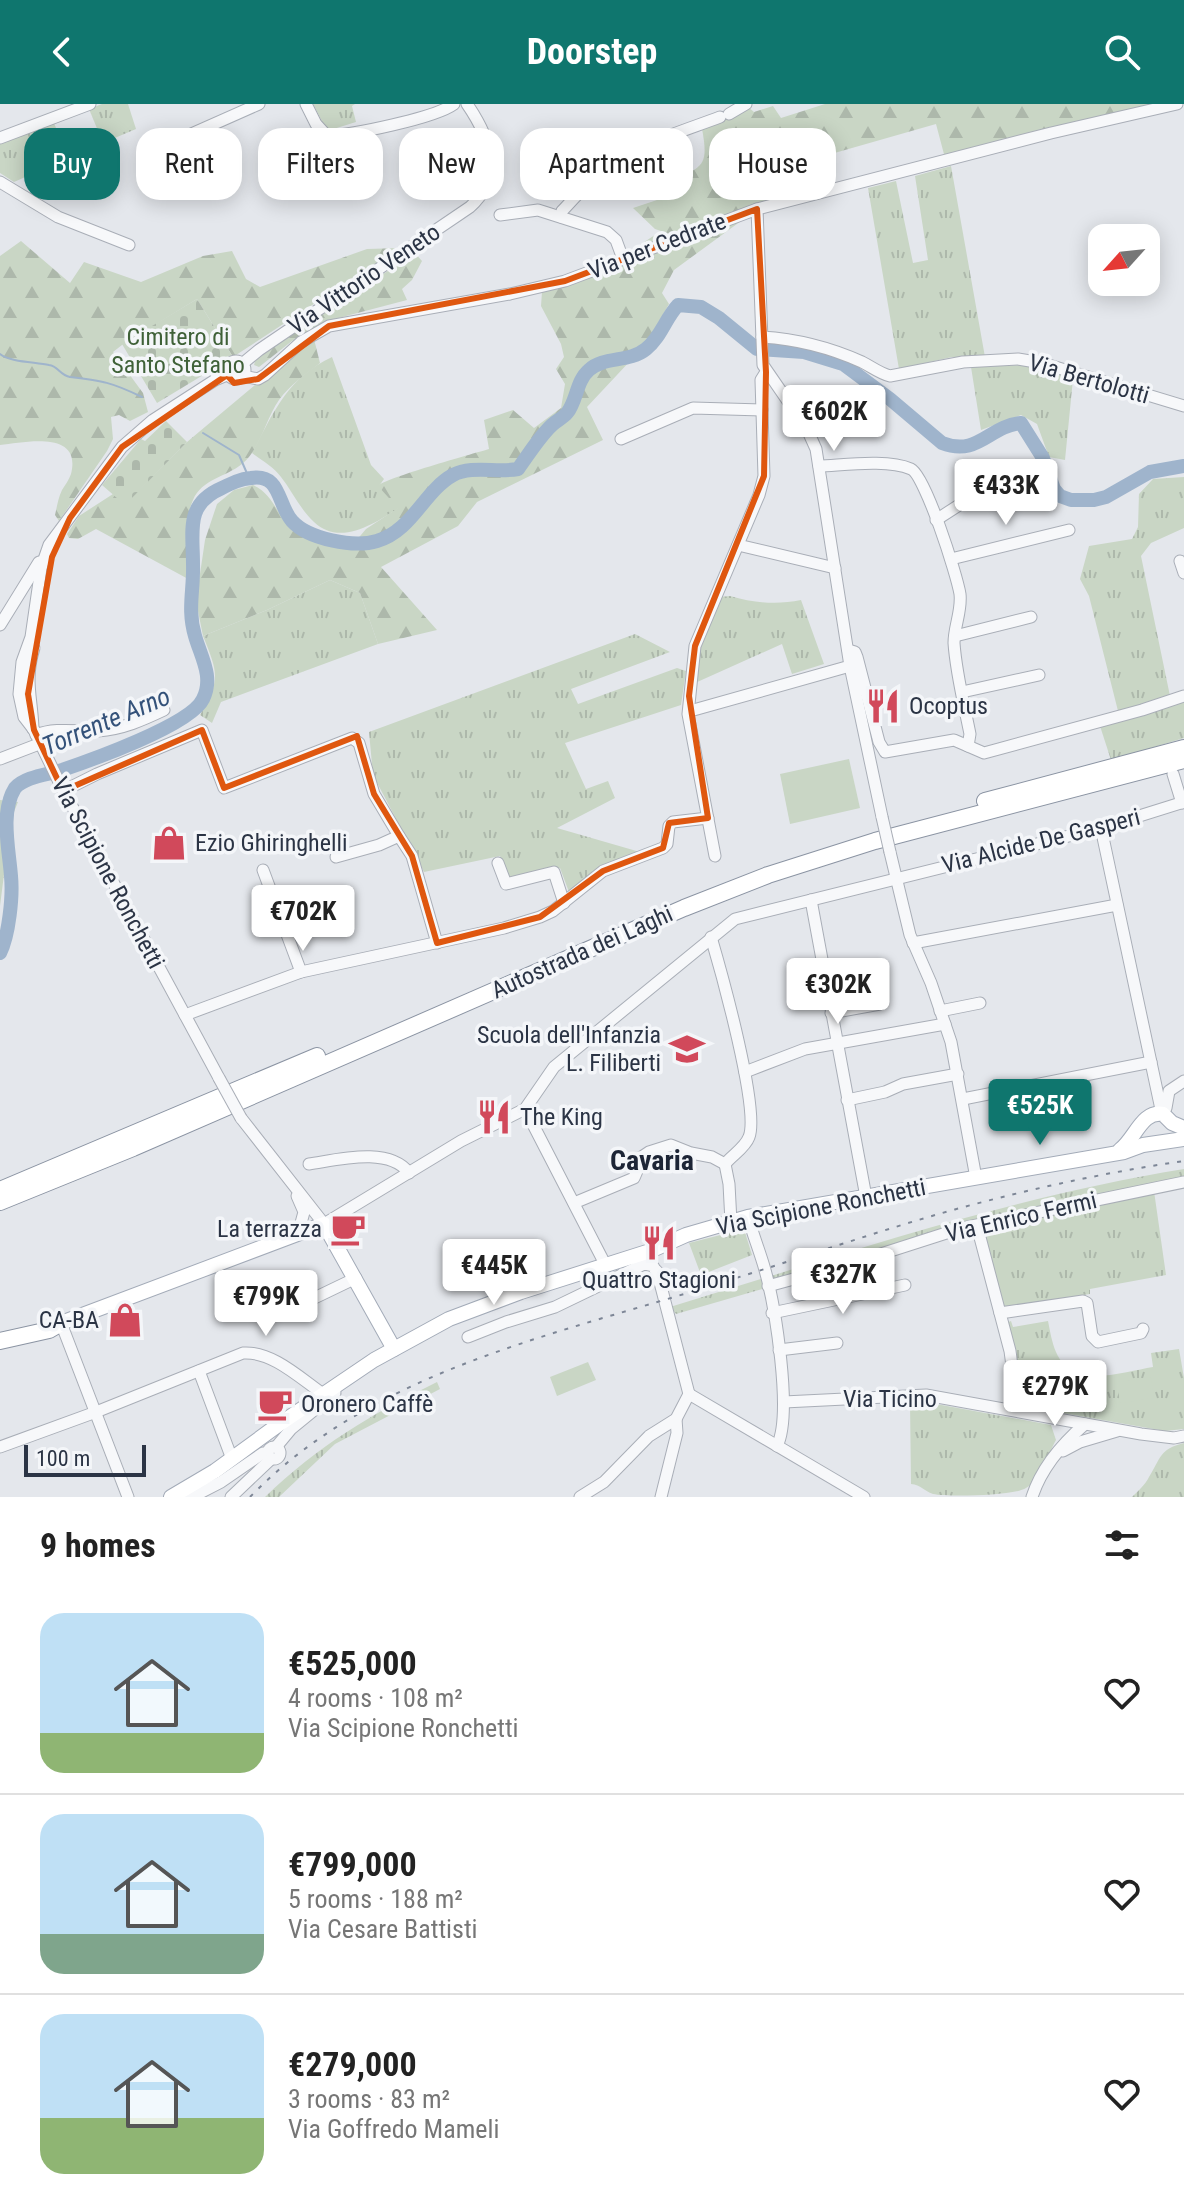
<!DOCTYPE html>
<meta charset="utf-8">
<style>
body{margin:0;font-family:"Roboto Condensed",sans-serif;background:#f6f6f6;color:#222;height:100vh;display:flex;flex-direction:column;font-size:30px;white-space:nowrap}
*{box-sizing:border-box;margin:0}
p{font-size:26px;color:#767676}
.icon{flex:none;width:44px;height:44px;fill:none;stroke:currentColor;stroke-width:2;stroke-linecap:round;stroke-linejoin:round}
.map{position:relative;height:1393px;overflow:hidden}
.details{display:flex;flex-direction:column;background:#fff;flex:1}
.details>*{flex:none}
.guide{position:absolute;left:24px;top:24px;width:1136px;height:72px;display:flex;gap:16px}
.needle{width:52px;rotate:243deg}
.tools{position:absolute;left:1088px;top:120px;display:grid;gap:16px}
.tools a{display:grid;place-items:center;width:72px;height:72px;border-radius:16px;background:#fff;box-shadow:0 4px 20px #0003;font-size:40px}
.scale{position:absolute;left:24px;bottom:20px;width:122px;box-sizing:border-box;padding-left:8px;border:4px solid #2b3445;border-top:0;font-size:22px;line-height:28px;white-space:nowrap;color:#2b3445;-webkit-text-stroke:6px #f4f6f9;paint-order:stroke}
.price{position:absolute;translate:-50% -68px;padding:0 18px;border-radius:8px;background:#fff;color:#222;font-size:26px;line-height:52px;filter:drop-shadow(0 2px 4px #0008)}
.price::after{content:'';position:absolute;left:50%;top:48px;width:24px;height:18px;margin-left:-12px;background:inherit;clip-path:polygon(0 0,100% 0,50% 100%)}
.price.active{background:#0f766e;color:#fff}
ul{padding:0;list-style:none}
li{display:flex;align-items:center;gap:24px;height:200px;padding:0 40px}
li+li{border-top:2px solid #e0e0e0}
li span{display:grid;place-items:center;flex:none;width:224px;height:160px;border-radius:24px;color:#555}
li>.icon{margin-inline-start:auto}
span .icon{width:96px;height:96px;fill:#fffc;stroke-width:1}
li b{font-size:34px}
h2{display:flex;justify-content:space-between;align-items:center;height:96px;padding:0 40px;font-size:34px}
.chip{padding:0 28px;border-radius:24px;background:#fff;box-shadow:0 4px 20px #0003;font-size:28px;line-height:72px}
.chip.active{background:#0f766e;color:#fff}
header{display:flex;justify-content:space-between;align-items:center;height:104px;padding:0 40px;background:#0f766e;color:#fff;font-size:36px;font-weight:700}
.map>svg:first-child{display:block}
.grass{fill:url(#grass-tufts)}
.forest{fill:url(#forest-firs)}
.cemetery{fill:url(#cemetery-stones)}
.garden{fill:#c9d6c5}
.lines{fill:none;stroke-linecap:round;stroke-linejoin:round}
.stream{stroke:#9fb4cc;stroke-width:2}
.river{stroke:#9fb4cc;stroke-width:14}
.minor-casing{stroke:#a9aeb7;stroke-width:13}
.major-casing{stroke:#a3abb8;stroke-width:16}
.highway-casing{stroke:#8b94a3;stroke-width:18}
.minor{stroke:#f7f8fa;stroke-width:11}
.major{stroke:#fff;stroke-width:14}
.highway{stroke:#fff;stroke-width:16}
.rail{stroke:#7d8696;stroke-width:2;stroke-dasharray:4 8;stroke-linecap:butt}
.minor-bridge-casing{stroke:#a9aeb7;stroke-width:13;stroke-linecap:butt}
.minor-bridge{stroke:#f7f8fa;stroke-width:11}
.marked{fill:none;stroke:#df570f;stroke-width:6;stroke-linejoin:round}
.labels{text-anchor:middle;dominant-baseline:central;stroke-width:7;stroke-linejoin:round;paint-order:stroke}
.street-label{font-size:24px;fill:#2b3445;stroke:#f4f6f9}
.park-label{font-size:24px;fill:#3f6138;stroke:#f4f6f9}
.poi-label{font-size:24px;fill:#2b3445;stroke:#f4f6f9;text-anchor:start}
.water-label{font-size:26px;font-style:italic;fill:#34527a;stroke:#f4f6f9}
.quarter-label{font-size:28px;font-weight:bold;fill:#1d2536;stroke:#f4f6f9}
</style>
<header><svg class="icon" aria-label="back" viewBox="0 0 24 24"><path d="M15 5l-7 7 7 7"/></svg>Doorstep<svg class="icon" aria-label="search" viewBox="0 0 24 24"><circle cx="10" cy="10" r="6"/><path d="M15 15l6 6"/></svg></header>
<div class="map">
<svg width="1184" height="1393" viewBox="0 0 1184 1393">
<defs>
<pattern id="grass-tufts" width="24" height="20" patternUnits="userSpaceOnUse" patternTransform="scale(2)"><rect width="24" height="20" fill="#c9d6c5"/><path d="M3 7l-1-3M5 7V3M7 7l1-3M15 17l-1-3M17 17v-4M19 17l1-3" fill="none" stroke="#adb8ab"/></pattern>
<pattern id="forest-firs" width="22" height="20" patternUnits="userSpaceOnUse" patternTransform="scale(2)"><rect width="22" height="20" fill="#c9d6c5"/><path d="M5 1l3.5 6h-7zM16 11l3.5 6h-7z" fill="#adb8ab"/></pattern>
<pattern id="cemetery-stones" width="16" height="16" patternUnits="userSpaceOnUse" patternTransform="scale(2)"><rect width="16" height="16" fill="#c9d6c5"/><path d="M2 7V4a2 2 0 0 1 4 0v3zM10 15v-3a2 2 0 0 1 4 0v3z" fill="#adb8ab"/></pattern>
</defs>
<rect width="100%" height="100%" fill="#e4e7ec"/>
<g class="grass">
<polygon points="102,0 128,0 136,25 103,39 89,5"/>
<polygon points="313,0 355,0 352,2 356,18 327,27"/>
<polygon points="54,19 68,54 14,78 0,69 0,39"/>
<polygon points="951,62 985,253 952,253 899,265 868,84 896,77 913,159 928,156 915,72"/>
<path d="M332 253 371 361 384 375 379 382 399 404C375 419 340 443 314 418 300 405 292 387 281 373 274 363 261 356 252 349 274 308 287 274 332 253Z"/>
<polygon points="1025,261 1073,275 1065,356 1049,353 1037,320 1021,311 981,326 971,263"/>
<polygon points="1184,373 1184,424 1151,439 1141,452 1170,592 1118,607 1089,492 1080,475 1089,442 1132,435 1138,423 1139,390 1153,375"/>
<path d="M330 476 360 489 378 540 221 598 212 619 200 611C221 575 218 569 203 532L267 506Z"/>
<path d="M730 492C754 499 777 501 801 496L824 560 792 570 782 540 695 579 698 542 719 493Z"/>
<polygon points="635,530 670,548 571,585 578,600 677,564 686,567 681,601 565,639 586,685 608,677 615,694 557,724 640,748 569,788 560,764 509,774 500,752 424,768 373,671 369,628"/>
<polygon points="1184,598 1184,634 1111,656 1100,622"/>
<path d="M1184 1065V1074L1065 1096 935 1128 772 1178 771 1172C907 1129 1043 1088 1184 1065Z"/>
<polygon points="1154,1087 1166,1171 1090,1185 1090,1190 1005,1203 1003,1201 983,1128 986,1125"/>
<polygon points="744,1125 752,1151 701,1171 689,1139"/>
<polygon points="764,1174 766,1184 676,1210 670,1203"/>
<path d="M1011 1217 1013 1223 1048 1217C1050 1227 1052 1239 1056 1248 1072 1286 1123 1268 1153 1263L1151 1249 1179 1245 1184 1274V1325L1165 1327 1023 1302 1006 1219Z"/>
<path d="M437 1278 440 1285 335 1340 279 1393H265C319 1341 370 1311 437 1278Z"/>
<path d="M910 1298H925L1051 1321 1056 1336C1048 1350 1041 1376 1026 1384 1014 1392 947 1393 933 1390 924 1387 921 1381 911 1380Z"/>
<path d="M1184 1339V1393H1132C1138 1387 1145 1381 1149 1373 1161 1354 1159 1345 1184 1339Z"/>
</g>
<g class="forest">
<path d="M825 0H1158L945 54 936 20 817 54 826 85 757 101 632 146 661 127 655 125 633 104 669 92 667 80C700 62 710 66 702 25L747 2 754 8 773 2 781 14Z"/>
<path d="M741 117 674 166 662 189 669 200 646 240 587 303 603 336 477 398 458 422 381 463 437 526 378 540 360 489 330 476 267 506 203 532 196 497 205 436 217 400 234 386 253 381C275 391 277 414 296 428 311 439 332 441 350 444L366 425 398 404 378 382C385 374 472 350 489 345L484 316 513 306 534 324 561 304 565 280 556 265 564 253 561 240 541 202 542 188Z"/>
<path d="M21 137 70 179 84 158 141 178 203 152 232 147 246 175 260 183 367 145 399 144 233 253 197 195 122 241 113 248 143 289 148 308 130 317 119 311 111 313 113 335 107 347 59 417 55 411C57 403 58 394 62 386 65 381 69 376 71 370 82 326 26 338 0 341V152Z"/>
<polygon points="415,149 422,157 412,176 402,185 407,196 327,217 292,237 259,263 254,261 256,254"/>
<path d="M314 235 320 259C306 270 290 281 279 296 265 316 261 344 242 360 226 373 202 375 193 396 182 421 188 450 190 476L96 425 78 435 69 434 67 430 79 412 113 390 125 400 187 338 255 281 268 276Z"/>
<polygon points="0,696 18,698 11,715 0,802"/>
</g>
<g class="cemetery">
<polygon points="197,195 233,253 157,299 122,240"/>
<polygon points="166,317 187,338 125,401 102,381 141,335 145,337"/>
</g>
<g class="garden">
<polygon points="849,655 860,704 790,720 780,670"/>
<polygon points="588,1258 596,1276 557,1292 550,1273"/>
<polygon points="1151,1273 1154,1294 1120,1299 1117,1278"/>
</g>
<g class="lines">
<g class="stream">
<path d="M0 250C10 258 35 258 49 261 58 262 60 271 70 273 103 277 111 278 142 293"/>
<polyline points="203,329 239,351 249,374"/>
</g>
<path class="river" d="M0 849C9 831 13 792 11 772 9 745 0 708 15 684 25 673 45 671 59 667 89 657 191 621 203 595 214 573 201 553 195 532 187 505 194 486 193 460 193 426 185 400 222 384 232 379 240 375 251 374 281 369 277 400 292 417 308 435 354 444 377 437 412 427 424 387 453 371 472 361 497 369 518 365 529 350 539 333 552 321 556 317 563 314 567 309 577 297 576 277 589 266 604 252 629 259 646 245 661 233 665 215 678 201L701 203 719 214 757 245 804 248 843 260 890 295 942 339C978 353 989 322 1021 319L1043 354 1054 385 1060 392 1071 396H1094L1106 393 1150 368 1184 362"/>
<g class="minor-casing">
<g id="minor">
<path d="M306 0 316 20 327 32C352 31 435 14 454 0"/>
<polyline points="729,10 746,0"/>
<polyline points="0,34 90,0"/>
<polyline points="144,51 259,0"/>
<polyline points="0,78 58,113 129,141"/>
<polyline points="757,105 763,261 807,325 816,345 850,562 882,713"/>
<polyline points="500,111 538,106 607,128 616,136 623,155"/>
<path d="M561 113 562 107C579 89 596 70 617 57 648 37 686 26 720 13"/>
<path d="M762 233C795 235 831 244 862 258 872 263 879 269 890 272L963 258 1018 255 1042 259 1184 302"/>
<circle cx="236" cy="266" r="9"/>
<path d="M242 260 259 246 470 103C504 72 491 35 467 0"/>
<polyline points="243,272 258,275 265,271 301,238 329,222 510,190 565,177 757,105 1051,29 1177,0"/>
<polyline points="621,335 693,304 762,306"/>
<path d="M819 362C845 361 887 355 911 365 925 371 957 471 960 490 962 507 954 522 954 539 956 569 964 600 970 630L968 642"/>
<polyline points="936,416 970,394"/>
<polyline points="738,441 835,464"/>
<polyline points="951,455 1069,426"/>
<polyline points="1180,457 1184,469"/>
<polyline points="0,521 39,458"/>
<polyline points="955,532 1031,513"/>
<polyline points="848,546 855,548 857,553 879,638 885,648 954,636 984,649 1142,606 1184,592"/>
<polyline points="962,588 1039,571"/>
<polyline points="690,607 850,562"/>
<path d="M33 625C32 593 24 577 34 544"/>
<path d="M36 631C56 623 78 628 98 627 123 625 143 616 164 606"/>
<polyline points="0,655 39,640"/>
<polyline points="1173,670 1182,699"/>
<polyline points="63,687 97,670 202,626 224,684 352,634 359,639 374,690 399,732"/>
<polyline points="1101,724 1162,1010"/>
<polyline points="890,748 910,831 931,879 951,938 976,1074"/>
<polyline points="715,752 688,610 695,542 759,391 764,372 761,276 766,268"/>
<polyline points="336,753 379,741 399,732 412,752 437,839"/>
<polyline points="498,759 506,780 554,768 564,799"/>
<polyline points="263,766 301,868"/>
<polyline points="811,796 866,1093"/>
<path d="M711 833C721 867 760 1006 749 1033 745 1044 732 1051 725 1060L729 1080 731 1118"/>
<polyline points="913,839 1117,801"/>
<polyline points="940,907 980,899"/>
<polyline points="831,909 880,900"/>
<polyline points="185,911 301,868 504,824 540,813 553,807 603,767 663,744 667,740 669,722 673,718 708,714"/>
<polyline points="745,968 805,945 945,920"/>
<polyline points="219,974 60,680 34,626 24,613 19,590 22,558 31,533 41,464 49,441 122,343 153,316 215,276 227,271"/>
<polyline points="963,995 1151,958"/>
<polyline points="847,996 885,988 903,980 958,970"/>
<polyline points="1166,1004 1169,987 1184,977"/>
<polyline points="525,1005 605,1160"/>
<polyline points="241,1014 324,1120 461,1037 525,1005 554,963 735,815 1101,724 1184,698"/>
<path d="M309 1060C337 1056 389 1042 409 1069"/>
<polyline points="297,1092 304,1108 298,1130"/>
<polyline points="574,1099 634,1074 637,1067 637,1056 649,1048 671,1041 691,1049 712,1053 725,1060"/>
<path d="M748 1113C753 1131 760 1148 765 1166 775 1202 793 1310 777 1342"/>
<polyline points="977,1122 1010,1247 1018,1307"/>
<polyline points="657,1167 689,1290"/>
<polyline points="768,1182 856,1158 962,1124 1184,1078"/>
<polyline points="304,1199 356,1174"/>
<polyline points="772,1209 905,1181"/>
<polyline points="1000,1209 1083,1197 1087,1199 1092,1232 1098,1238 1141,1229 1143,1225"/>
<polyline points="61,1219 128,1393"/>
<polyline points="468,1233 506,1218 555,1203 644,1160 653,1162 658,1171"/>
<polyline points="779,1246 837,1239"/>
<polyline points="199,1267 232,1355"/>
<polyline points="689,1290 864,1393"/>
<polyline points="784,1298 926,1291 1141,1330 1174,1334 1184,1332"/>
<circle cx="274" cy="1349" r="6"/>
<path d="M0 1343 96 1308 243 1249C272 1247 300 1274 323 1290"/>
<polyline points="276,1343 291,1325 335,1289 334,1283"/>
<polyline points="1063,1347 1080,1338 1117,1327"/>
<polyline points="184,1387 194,1392 221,1378 263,1349 268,1349"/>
<polyline points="231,1393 271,1355"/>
<polyline points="580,1393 604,1378 649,1332 676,1315 689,1290"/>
<polyline points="661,1393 677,1329 676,1315"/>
<path d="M1032 1393C1041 1365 1063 1339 1085 1320"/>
</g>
</g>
<g class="major-casing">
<g id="major">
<path d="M1120 1046C1135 1035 1142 1006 1163 1010L1172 1019 1184 1024"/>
<polyline points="61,1219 324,1120 394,1245"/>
<polyline points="171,1393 215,1367 278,1321 374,1256 449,1215 521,1188 650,1147 686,1131 748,1113 1124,1048 1143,1041 1184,1035"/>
</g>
</g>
<g class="highway-casing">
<g id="highway">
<polyline points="985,697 1184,644"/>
<polyline points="0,1086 317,952"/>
<polyline points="0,1098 133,1044 684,804 768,771 875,737 1184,656"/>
<polyline points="0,1237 49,1226 61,1219"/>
</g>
</g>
<use href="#minor" class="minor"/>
<use href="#major" class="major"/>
<use href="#highway" class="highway"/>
<path class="rail" d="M250 1393C374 1265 560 1230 723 1178 802 1154 880 1126 960 1104 1034 1084 1108 1068 1184 1057"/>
<g class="minor-bridge-casing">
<g id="minor-bridge">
<polyline points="882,713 890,748"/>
<polyline points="219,974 241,1014"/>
</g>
</g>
<use href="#minor-bridge" class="minor-bridge"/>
</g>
<path class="marked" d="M757 105 766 268 764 372 695 542 689 592 708 714 669 719 663 744 603 767 540 813 437 839 412 752 374 690 357 632 224 684 202 626 63 687 34 626 28 590 52 453 70 414 122 343 227 271 234 279 258 275 329 222 565 177Z"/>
<defs>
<g id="restaurant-bare" transform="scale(2.76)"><path d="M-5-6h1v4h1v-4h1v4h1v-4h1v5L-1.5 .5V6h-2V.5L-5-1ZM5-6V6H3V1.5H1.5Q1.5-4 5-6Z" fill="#d1495b" stroke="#f4f6f9" stroke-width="2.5" paint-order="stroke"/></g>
<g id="shop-bare" transform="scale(2.76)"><path d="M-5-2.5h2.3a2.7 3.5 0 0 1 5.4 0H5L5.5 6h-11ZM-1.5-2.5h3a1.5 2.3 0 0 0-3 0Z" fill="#d1495b" stroke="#f4f6f9" stroke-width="2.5" paint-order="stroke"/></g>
<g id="school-bare" transform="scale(2.76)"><path d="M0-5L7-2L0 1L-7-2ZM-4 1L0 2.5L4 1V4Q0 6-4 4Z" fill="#d1495b" stroke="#f4f6f9" stroke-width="2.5" paint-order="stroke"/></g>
<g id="cafe-bare" transform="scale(2.76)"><path d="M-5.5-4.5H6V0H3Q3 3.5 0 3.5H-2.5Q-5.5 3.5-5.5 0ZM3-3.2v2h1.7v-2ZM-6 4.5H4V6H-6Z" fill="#d1495b" stroke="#f4f6f9" stroke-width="2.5" paint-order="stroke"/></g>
</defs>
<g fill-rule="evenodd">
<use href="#restaurant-bare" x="883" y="602"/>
<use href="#shop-bare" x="169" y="739"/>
<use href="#school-bare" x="687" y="945"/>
<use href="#restaurant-bare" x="494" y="1013"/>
<use href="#cafe-bare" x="348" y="1125"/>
<use href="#restaurant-bare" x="659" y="1139"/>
<use href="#shop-bare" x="125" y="1216"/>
<use href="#cafe-bare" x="275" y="1300"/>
</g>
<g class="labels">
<g class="street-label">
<text transform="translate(657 142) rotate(-21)">Via per Cedrate</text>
<text transform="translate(364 175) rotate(-34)">Via Vittorio Veneto</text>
<text transform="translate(1089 275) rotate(16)">Via Bertolotti</text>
<text transform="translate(1041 737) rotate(-14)">Via Alcide De Gasperi</text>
<text transform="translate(108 769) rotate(62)">Via Scipione Ronchetti</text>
<text transform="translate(582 848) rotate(-24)">Autostrada dei Laghi</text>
<text transform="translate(821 1103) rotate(-11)">Via Scipione Ronchetti</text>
<text transform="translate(1021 1113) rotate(-13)">Via Enrico Fermi</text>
<text x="890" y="1295">Via Ticino</text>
</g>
<g class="park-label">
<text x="178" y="233">Cimitero di<tspan x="178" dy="28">Santo Stefano</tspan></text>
</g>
<g class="poi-label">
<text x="909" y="602">Ocoptus</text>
<text x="195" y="739">Ezio Ghiringhelli</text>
<text x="661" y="931" text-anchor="end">Scuola dell'Infanzia<tspan x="661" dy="28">L. Filiberti</tspan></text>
<text x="520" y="1013">The King</text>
<text x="322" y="1125" text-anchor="end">La terrazza</text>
<text x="659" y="1176" text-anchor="middle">Quattro Stagioni</text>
<text x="99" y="1216" text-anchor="end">CA-BA</text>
<text x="301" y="1300">Oronero Caffè</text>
</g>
<g class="water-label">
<text transform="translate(106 617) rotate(-23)">Torrente Arno</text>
</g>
<g class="quarter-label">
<text x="652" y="1056">Cavaria</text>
</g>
</g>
</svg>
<div class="tools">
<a><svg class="needle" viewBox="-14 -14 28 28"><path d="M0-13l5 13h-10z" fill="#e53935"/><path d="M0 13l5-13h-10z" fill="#767676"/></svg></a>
</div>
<div class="scale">100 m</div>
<b class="price" style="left:834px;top:349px">€602K</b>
<b class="price" style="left:1006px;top:423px">€433K</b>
<b class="price" style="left:303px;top:849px">€702K</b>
<b class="price" style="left:838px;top:922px">€302K</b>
<b class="price active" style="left:1040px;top:1043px">€525K</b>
<b class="price" style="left:494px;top:1203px">€445K</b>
<b class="price" style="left:843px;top:1212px">€327K</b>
<b class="price" style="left:266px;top:1234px">€799K</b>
<b class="price" style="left:1055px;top:1324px">€279K</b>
<div class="guide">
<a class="chip active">Buy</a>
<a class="chip">Rent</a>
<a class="chip">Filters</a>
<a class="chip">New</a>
<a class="chip">Apartment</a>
<a class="chip">House</a>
</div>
</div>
<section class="details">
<h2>9 homes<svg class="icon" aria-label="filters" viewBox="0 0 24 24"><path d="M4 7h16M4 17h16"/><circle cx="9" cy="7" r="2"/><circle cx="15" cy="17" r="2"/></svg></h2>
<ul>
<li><span style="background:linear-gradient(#bfe0f5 75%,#8fb573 0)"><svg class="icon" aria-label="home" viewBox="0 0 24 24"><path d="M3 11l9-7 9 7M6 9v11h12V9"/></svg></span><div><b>€525,000</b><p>4 rooms · 108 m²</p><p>Via Scipione Ronchetti</p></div><svg class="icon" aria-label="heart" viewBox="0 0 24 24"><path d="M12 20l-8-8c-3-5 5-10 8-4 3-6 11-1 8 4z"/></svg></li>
<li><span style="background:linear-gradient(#bfe0f5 75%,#7fa58c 0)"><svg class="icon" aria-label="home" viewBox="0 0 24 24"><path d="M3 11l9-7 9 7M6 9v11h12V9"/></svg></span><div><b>€799,000</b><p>5 rooms · 188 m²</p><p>Via Cesare Battisti</p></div><svg class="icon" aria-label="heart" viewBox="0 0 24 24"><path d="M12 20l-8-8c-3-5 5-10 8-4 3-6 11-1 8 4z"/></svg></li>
<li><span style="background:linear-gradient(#bfe0f5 65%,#8fb573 0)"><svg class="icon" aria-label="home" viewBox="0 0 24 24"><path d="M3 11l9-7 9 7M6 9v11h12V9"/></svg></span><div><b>€279,000</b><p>3 rooms · 83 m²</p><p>Via Goffredo Mameli</p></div><svg class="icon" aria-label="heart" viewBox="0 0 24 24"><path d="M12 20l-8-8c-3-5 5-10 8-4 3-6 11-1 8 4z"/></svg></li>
</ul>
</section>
